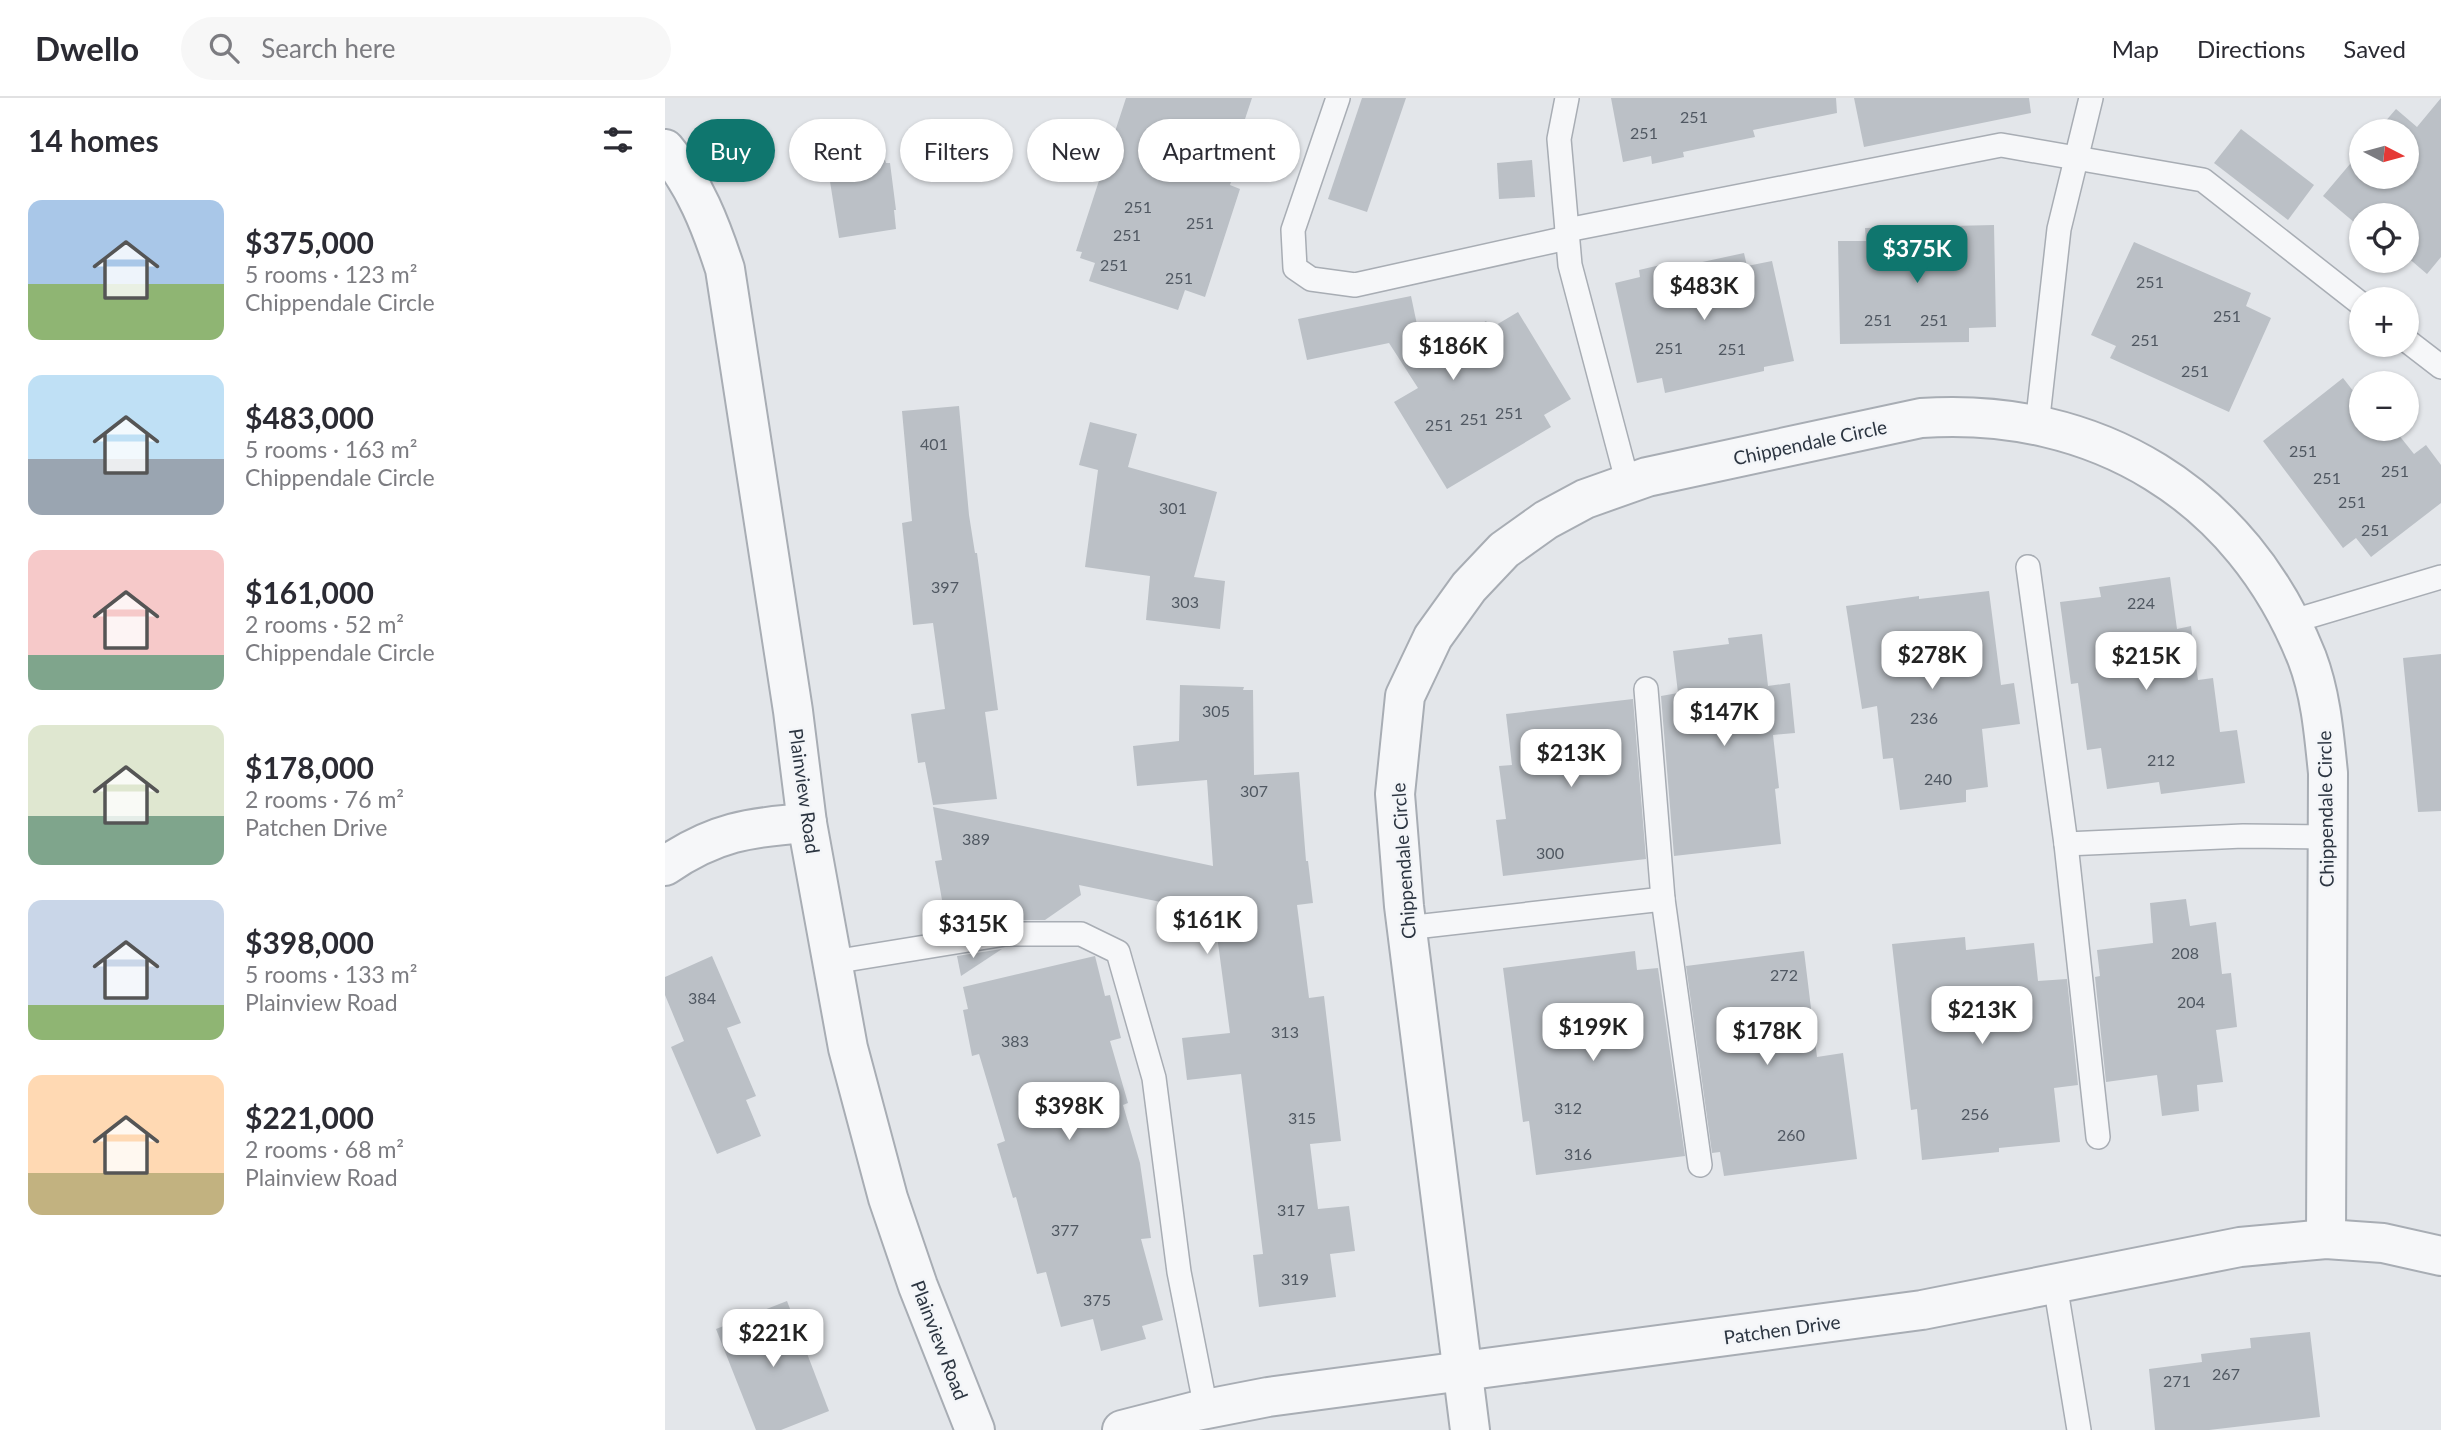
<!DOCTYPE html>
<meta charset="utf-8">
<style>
body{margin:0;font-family:Lato,sans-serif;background:#f7f7f7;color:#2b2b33;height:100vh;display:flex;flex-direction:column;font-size:26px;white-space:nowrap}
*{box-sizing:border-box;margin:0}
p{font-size:23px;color:#7c7c81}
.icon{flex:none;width:38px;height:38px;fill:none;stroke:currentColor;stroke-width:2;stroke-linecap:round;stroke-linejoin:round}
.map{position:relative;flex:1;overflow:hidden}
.details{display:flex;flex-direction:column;background:#fff;width:665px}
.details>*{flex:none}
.hud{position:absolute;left:21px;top:21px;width:665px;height:63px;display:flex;gap:14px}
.needle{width:46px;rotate:96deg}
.buttons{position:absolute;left:1684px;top:21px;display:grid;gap:14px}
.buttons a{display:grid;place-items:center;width:70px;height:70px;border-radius:50%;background:#fff;box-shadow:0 2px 5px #0004;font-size:35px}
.price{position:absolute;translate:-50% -60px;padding:0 16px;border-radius:14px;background:#fff;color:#222;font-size:23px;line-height:46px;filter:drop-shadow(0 2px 4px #0008)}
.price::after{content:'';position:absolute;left:50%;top:42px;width:21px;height:16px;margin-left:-10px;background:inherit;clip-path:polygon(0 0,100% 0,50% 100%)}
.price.current{background:#0f766e;color:#fff}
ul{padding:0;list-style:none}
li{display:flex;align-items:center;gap:21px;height:175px;padding:0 28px}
li span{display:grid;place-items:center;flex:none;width:196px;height:140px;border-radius:14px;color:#555}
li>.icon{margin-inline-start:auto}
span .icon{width:84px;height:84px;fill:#fffc;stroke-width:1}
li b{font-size:30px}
h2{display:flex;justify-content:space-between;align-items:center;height:84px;padding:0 28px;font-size:30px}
.chip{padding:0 24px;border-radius:32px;background:#fff;box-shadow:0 2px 5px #0004;font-size:24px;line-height:63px}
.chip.current{background:#0f766e;color:#fff}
header{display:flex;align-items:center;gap:42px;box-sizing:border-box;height:98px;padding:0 35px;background:#fff;border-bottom:2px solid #e1e1e2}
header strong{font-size:33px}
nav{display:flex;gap:38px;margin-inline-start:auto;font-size:24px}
.search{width:490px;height:63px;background:#f7f7f7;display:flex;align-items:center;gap:18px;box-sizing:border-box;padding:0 24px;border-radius:38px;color:#7c7c81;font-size:26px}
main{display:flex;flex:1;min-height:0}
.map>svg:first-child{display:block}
.building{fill:#bbc0c6}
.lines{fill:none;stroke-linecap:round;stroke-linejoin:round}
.lane-casing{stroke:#a8adb4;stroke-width:26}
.street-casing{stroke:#a8adb4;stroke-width:42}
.lane{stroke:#f6f7f9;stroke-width:23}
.street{stroke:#f6f7f9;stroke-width:38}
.labels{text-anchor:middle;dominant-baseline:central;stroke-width:5;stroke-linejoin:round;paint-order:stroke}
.number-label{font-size:16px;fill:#505862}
.street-label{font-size:19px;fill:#2c3541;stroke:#f3f5f8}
</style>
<header>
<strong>Dwello</strong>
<div class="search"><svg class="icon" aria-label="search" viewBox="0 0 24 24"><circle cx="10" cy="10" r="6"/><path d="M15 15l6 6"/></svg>Search here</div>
<nav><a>Map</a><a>Directions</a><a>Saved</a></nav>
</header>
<main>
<section class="details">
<h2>14 homes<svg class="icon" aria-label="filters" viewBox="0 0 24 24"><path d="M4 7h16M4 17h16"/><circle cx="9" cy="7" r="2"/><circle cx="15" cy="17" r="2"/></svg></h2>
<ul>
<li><span style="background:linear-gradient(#a9c7e8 60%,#8fb573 0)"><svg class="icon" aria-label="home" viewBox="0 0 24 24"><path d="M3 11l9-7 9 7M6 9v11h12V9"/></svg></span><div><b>$375,000</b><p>5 rooms · 123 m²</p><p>Chippendale Circle</p></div></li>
<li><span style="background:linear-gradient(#bfe0f5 60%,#9aa5b1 0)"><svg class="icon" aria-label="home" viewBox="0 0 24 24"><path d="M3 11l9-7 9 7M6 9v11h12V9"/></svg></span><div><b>$483,000</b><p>5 rooms · 163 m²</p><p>Chippendale Circle</p></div></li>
<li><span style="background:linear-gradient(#f6c9c9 75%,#7fa58c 0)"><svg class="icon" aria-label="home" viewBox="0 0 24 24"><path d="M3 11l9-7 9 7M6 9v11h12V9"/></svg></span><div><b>$161,000</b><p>2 rooms · 52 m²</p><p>Chippendale Circle</p></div></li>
<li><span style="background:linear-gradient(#dfe7d0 65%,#7fa58c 0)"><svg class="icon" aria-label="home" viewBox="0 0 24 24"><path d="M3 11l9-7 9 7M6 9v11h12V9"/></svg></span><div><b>$178,000</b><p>2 rooms · 76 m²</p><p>Patchen Drive</p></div></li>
<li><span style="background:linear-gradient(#c9d6e8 75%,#8fb573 0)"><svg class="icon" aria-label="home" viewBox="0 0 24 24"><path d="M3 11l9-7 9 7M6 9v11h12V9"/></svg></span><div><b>$398,000</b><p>5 rooms · 133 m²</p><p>Plainview Road</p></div></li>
<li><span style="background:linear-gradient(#ffd9b3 70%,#c2b280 0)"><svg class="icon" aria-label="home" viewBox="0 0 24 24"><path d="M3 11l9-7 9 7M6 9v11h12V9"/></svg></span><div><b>$221,000</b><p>2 rooms · 68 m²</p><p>Plainview Road</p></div></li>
</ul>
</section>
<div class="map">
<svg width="1776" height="1332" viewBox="0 0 1776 1332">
<rect width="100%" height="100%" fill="#e3e6ea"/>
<g class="building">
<polygon points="461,0 587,0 580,21 586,22 565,87 575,91 540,199 520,192 513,212 424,183 430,165 415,160 417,154 411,153"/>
<polygon points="697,0 741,0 702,114 663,101"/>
<polygon points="946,0 1171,0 1172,15 1088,32 1090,39 1018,54 1019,59 987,66 986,58 958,64"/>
<polygon points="1189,0 1364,0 1366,15 1199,49"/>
<polygon points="1776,0 1776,159 1762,176 1741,158 1741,117 1696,117 1696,130 1658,98 1696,53 1696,79 1741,79 1741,33 1712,33 1731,11 1752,29"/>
<polygon points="1576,31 1649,87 1623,122 1549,65"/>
<polygon points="220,62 221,65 225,65 231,112 229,112 231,131 174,140 163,71"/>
<polygon points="867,62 870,99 834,101 832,65"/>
<polygon points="1329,127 1331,229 1304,230 1304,244 1175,246 1173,143 1201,143 1200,130"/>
<polygon points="1469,144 1586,195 1581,208 1606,220 1564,314 1445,260 1451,248 1426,237"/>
<polygon points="1079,155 1082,168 1107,163 1129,263 1099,269 1099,273 1000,295 997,280 972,285 950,185 975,179 974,172 1004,165 1005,171"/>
<polygon points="746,198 759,260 821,223 826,230 853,214 906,301 879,317 886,329 782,391 729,304 753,290 724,245 642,262 633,221"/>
<polygon points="1678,280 1696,303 1696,331 1729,331 1749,356 1761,347 1776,367 1776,405 1706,459 1691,440 1678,450 1598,343"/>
<polygon points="294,308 304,417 310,455 312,455 333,612 320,614 332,701 268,707 260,664 253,665 246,616 280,611 268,525 248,527 237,425 247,423 237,313"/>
<polygon points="425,324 472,336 463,369 552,394 529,479 560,483 555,531 481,522 485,478 420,469 433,372 414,367"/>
<polygon points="1505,479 1512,531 1526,528 1533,582 1548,580 1555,634 1572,632 1580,685 1496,696 1494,684 1442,691 1436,650 1422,652 1413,585 1406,586 1395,504 1436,499 1434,489"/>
<polygon points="1324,493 1336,587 1349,585 1355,626 1317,631 1323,689 1301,692 1301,704 1235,712 1228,660 1218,661 1212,608 1197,611 1181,508 1254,498 1254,501"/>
<polygon points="1097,536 1103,588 1125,585 1130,635 1108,637 1114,690 1110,691 1116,746 1009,758 996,598 1013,595 1008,553 1064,546 1063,540"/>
<polygon points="1776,556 1776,713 1753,714 1738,560"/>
<polygon points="515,587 579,589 578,592 588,592 589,677 634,674 641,763 643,763 648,805 632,807 644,900 659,898 676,1043 645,1046 653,1111 684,1108 690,1153 665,1156 671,1199 594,1209 588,1157 598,1156 576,976 522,982 517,940 565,935 551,830 582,822 414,787 416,797 380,822 338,822 286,831 283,813 279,813 270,763 277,762 268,709 548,768 542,682 472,688 468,648 514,643"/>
<polygon points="968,601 981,761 838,778 831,722 841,721 834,668 847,667 841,616"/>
<polygon points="1521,801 1525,828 1551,824 1557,876 1566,875 1572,929 1551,932 1558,984 1532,987 1534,1013 1497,1018 1492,977 1441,984 1430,879 1435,878 1432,852 1488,845 1485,805"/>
<polygon points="1300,839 1301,852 1369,845 1373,883 1402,881 1413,987 1389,990 1395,1044 1334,1050 1334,1054 1257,1062 1252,1011 1246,1012 1227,846"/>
<polygon points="337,851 296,878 292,858"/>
<polygon points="970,853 972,872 993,870 1020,1058 871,1077 864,1023 858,1024 838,870"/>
<polygon points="1139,853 1152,959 1178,955 1192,1061 1059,1078 1055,1054 1047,1055 1021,868"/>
<polygon points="47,858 76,925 62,930 91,998 81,1002 96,1038 52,1056 6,949 19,943 0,897 0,879"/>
<polygon points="430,858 440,898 445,897 456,940 445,943 463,1005 458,1007 475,1065 486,1140 476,1141 498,1222 477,1228 481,1241 436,1253 428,1221 396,1229 381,1174 372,1176 351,1099 348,1100 332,1046 340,1043 314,956 307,958 298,912 303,911 298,889"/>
<polygon points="122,1203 164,1313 116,1332 91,1332 51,1231"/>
<polygon points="1645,1234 1655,1319 1544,1332 1490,1332 1484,1271 1537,1264 1536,1256 1586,1250 1585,1240"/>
</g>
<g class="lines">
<g class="lane-casing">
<g id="lane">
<polyline points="673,0 628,132 630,170 646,181 690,187 902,140"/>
<polyline points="902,0 894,41 905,167 963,386"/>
<polyline points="902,132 1336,47 1538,82 1696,206"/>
<polyline points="1741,242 1776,269"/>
<polyline points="1372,328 1394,131 1426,0"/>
<polyline points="1363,469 1401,746 1578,738 1663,739"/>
<polyline points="1625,524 1776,479"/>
<polyline points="1401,746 1433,1039"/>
<polyline points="998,801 1035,1067"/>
<polyline points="741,830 998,801 981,591"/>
<polyline points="168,864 340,836 416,836 453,854 489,980 514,1174 541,1311"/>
<polyline points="1390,1186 1414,1332"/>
</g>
</g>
<g class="street-casing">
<g id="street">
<path d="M0 51C30 86 46 128 60 171L128 613 142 725 183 950 223 1100 253 1188 310 1332"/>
<path d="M0 768C49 734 85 729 142 725"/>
<polyline points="457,1332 531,1313 603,1299 1257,1212 1575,1149 1661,1141 1718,1145 1776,1158"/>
<path d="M805 1332 739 808 730 696 740 598 768 539 804 489 839 452 881 422 920 401 982 379 1256 320C1431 308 1577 396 1642 560 1656 597 1659 636 1663 675L1661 1141"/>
</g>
</g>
<use href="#lane" class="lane"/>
<use href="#street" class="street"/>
</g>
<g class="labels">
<g class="number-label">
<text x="1029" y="18">251</text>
<text x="979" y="34">251</text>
<text x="473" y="108">251</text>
<text x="535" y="124">251</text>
<text x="462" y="136">251</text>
<text x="449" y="166">251</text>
<text x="514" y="179">251</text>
<text x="1485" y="183">251</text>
<text x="1562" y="217">251</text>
<text x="1213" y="221">251</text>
<text x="1269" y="221">251</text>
<text x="1480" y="241">251</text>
<text x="1004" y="249">251</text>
<text x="1067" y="250">251</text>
<text x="1530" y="272">251</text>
<text x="844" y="314">251</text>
<text x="809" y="320">251</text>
<text x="774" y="326">251</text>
<text x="269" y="345">401</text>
<text x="1638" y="352">251</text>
<text x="1730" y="372">251</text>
<text x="1662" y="379">251</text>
<text x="1687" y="403">251</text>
<text x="508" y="409">301</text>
<text x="1710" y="431">251</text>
<text x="280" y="488">397</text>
<text x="520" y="503">303</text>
<text x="1476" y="504">224</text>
<text x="551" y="612">305</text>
<text x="1259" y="619">236</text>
<text x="1496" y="661">212</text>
<text x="1273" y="680">240</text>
<text x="589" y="692">307</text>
<text x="311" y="740">389</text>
<text x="885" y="754">300</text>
<text x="1520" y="854">208</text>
<text x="1119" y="876">272</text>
<text x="37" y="899">384</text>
<text x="1526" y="903">204</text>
<text x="620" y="933">313</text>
<text x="350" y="942">383</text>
<text x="903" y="1009">312</text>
<text x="1310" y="1015">256</text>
<text x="637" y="1019">315</text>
<text x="1126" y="1036">260</text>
<text x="913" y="1055">316</text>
<text x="626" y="1111">317</text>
<text x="400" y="1131">377</text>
<text x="630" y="1180">319</text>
<text x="432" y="1201">375</text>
<text x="1561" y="1275">267</text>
<text x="1512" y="1282">271</text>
</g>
<g class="street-label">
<text transform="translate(1145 344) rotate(-12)">Chippendale Circle</text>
<text transform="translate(140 693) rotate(82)">Plainview Road</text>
<text transform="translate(1660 711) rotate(-91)">Chippendale Circle</text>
<text transform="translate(738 763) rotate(-94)">Chippendale Circle</text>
<text transform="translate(1117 1231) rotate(-8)">Patchen Drive</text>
<text transform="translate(275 1242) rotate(69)">Plainview Road</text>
</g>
</g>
</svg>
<div class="buttons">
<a><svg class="needle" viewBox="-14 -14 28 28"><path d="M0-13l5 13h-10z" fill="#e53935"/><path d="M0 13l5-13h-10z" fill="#7c7c81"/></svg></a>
<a><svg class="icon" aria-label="locate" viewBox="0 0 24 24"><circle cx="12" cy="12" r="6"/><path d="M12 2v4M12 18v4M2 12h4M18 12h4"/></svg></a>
<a>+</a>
<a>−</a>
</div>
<b class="price current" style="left:1252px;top:187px">$375K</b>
<b class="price" style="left:1039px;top:224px">$483K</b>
<b class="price" style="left:788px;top:284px">$186K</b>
<b class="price" style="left:1267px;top:593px">$278K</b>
<b class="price" style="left:1481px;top:594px">$215K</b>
<b class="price" style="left:1059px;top:650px">$147K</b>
<b class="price" style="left:906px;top:691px">$213K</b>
<b class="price" style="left:542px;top:858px">$161K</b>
<b class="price" style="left:308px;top:862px">$315K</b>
<b class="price" style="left:1317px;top:948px">$213K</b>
<b class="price" style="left:928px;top:965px">$199K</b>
<b class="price" style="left:1102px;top:969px">$178K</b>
<b class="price" style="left:404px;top:1044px">$398K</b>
<b class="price" style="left:108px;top:1271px">$221K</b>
<div class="hud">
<a class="chip current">Buy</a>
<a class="chip">Rent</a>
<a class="chip">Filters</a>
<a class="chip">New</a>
<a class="chip">Apartment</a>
</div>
</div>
</main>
